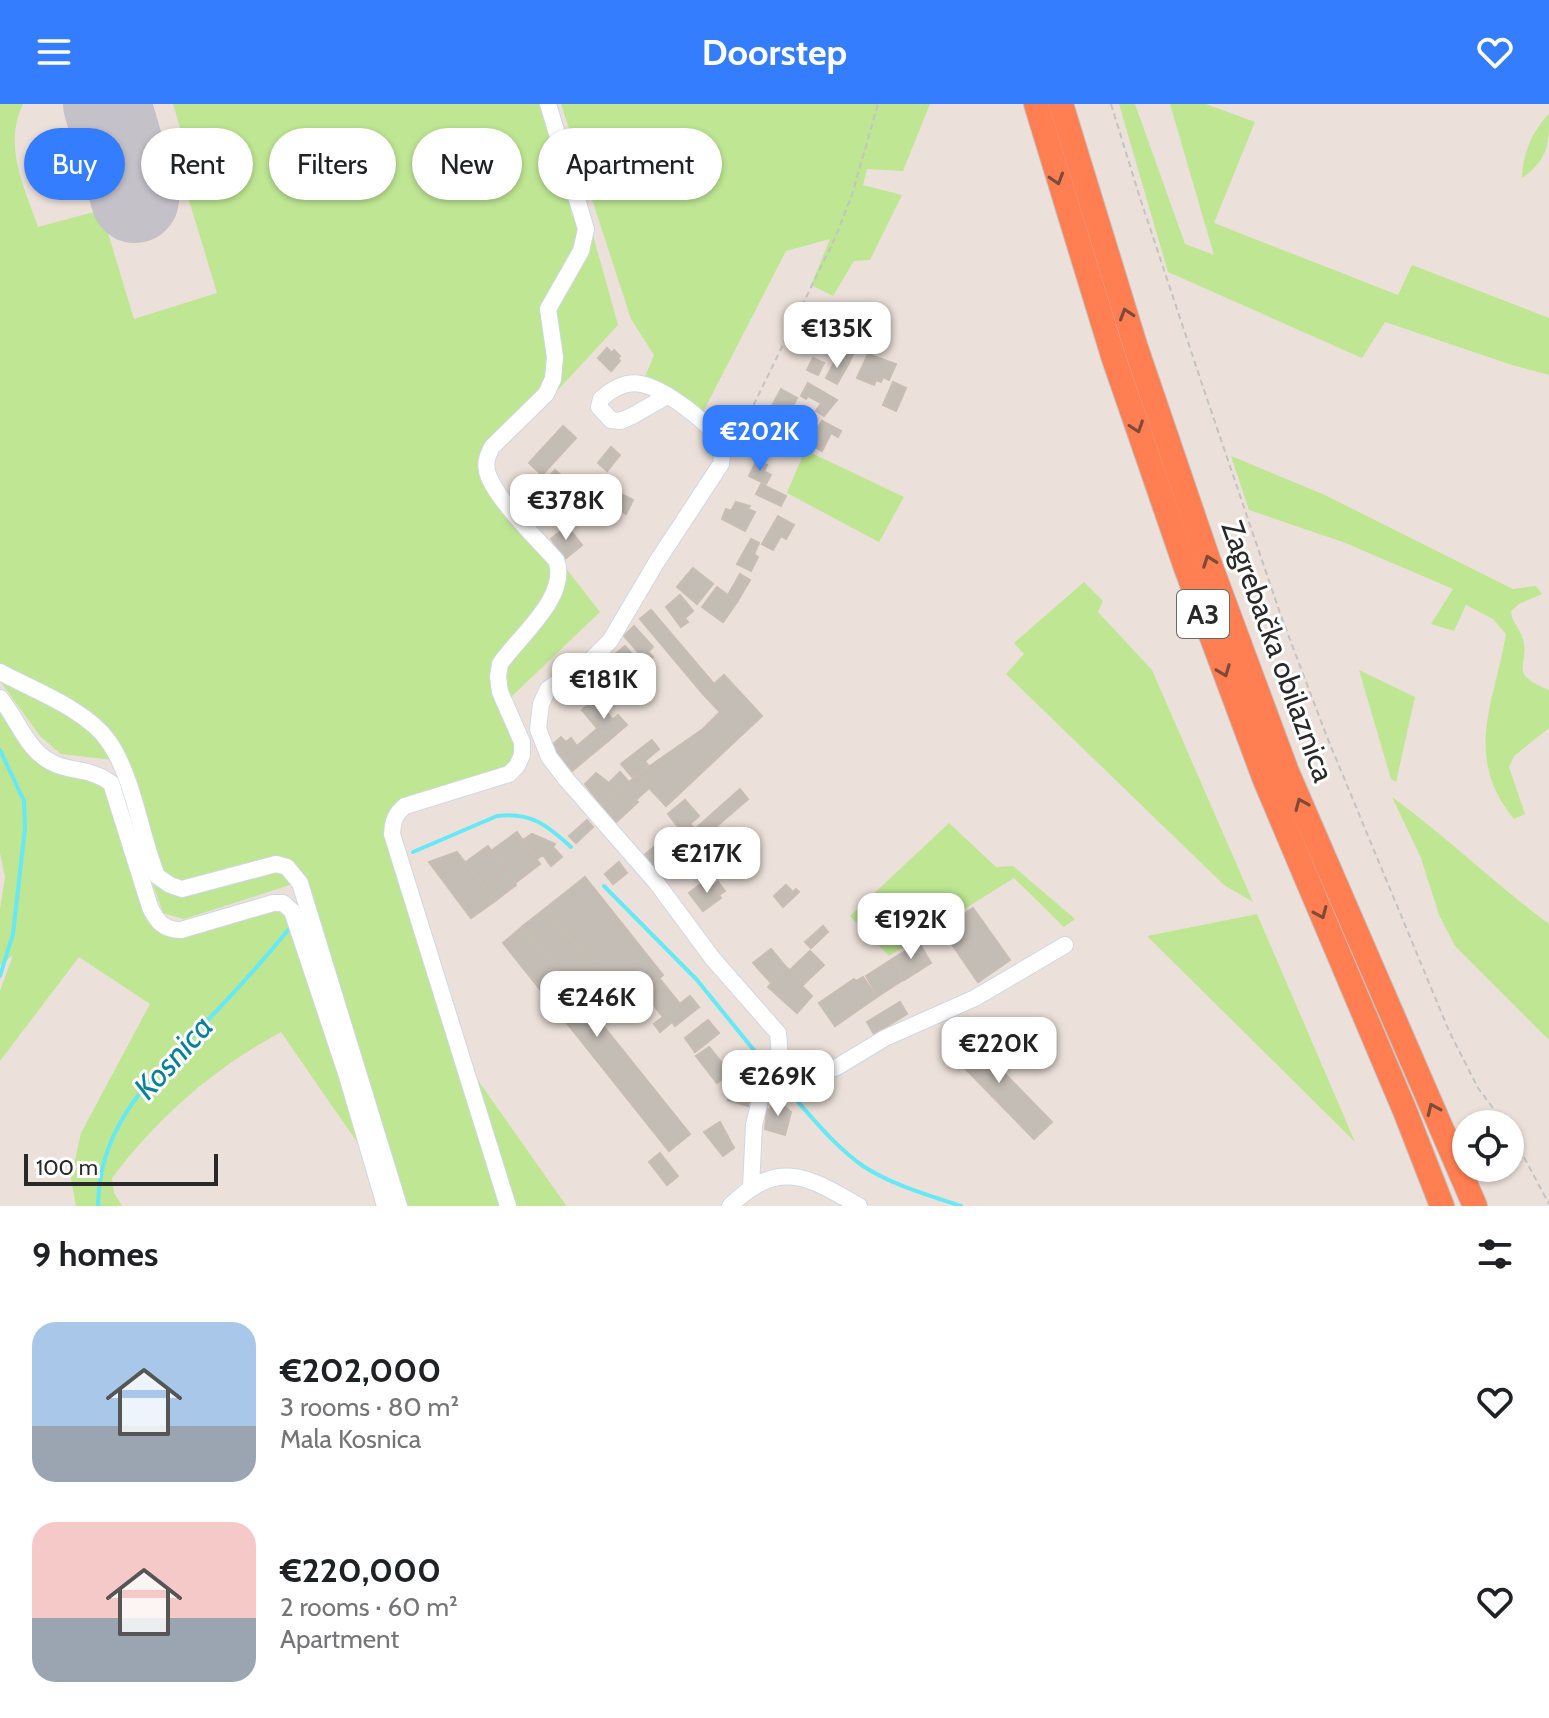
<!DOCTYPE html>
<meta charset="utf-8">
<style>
body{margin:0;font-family:Cabin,sans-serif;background:#f6f6f6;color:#202124;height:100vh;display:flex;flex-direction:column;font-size:30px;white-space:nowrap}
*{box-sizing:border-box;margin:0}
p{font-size:26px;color:#757577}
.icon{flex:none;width:44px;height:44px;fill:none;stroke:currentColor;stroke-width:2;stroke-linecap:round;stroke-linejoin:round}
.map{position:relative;height:1102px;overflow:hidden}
.details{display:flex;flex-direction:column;background:#fff;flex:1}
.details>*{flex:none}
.hud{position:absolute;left:24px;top:24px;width:800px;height:72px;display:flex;gap:16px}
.buttons{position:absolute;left:1452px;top:1006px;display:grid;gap:16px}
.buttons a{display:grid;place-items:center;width:72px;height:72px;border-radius:50%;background:#fff;box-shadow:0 2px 6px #0004;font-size:40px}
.scale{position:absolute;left:24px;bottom:20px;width:194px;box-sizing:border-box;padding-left:8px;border:4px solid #292929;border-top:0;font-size:22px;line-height:28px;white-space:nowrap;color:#292929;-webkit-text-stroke:6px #fff;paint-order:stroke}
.price{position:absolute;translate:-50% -68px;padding:0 18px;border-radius:16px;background:#fff;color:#222;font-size:26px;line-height:52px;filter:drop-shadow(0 2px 4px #0008)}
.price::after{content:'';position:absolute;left:50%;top:48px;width:24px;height:18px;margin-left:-12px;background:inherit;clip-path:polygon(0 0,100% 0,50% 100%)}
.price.current{background:#347dff;color:#fff}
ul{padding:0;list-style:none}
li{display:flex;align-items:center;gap:24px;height:200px;padding:0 32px}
li span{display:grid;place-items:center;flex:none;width:224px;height:160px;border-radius:24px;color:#555}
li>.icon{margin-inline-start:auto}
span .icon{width:96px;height:96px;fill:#fffc;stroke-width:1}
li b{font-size:34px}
h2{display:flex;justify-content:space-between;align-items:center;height:96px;padding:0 32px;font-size:34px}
.chip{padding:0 28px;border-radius:36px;background:#fff;box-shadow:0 2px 6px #0004;font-size:28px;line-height:72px}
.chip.current{background:#347dff;color:#fff}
header{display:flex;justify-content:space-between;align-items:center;height:104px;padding:0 32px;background:#347dff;color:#fff;font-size:36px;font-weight:700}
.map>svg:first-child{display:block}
.green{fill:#bee693}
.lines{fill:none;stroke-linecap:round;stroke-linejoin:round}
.stream{stroke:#66e8f5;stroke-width:4}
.runway{stroke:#c4c2c8;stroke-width:88}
.building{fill:#c4bdb6;stroke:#c8bdb3;stroke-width:2}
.minor-casing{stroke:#cfd6e3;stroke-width:18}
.highway-casing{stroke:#c3c3c3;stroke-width:26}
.path{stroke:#c3c3c3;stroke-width:2;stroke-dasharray:6 4;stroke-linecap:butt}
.minor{stroke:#fff;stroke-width:16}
.highway{stroke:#ff7f52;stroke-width:24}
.oneway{stroke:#7f4b39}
.labels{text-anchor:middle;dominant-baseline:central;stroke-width:6;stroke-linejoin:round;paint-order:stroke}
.shield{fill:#fff;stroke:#696969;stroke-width:2}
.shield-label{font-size:28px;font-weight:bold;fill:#292929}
.street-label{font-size:30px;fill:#292929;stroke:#fff}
.water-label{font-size:32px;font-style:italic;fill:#078099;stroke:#fff}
</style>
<header><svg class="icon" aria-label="menu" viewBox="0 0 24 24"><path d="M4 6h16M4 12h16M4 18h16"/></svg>Doorstep<svg class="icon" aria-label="heart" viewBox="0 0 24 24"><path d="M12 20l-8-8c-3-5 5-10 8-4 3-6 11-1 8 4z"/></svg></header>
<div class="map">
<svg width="1549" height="1102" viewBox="0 0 1549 1102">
<rect width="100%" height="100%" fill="#ece1da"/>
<g class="green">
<path d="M0 0H23C3 42 24 82 38 123L101 106 134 215 217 189 185 83 197 80 173 0H544L581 124 579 142 550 188 551 250 542 286 483 351 552 462 551 486 497 558 517 636 511 662 393 705 385 719 390 744 502 1102H404L293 763 184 780 161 769 113 634 0 562Z"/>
<polygon points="561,0 930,0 903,67 867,65 863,81 902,91 870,156 854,157 833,192 811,181 830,135 786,147 702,310 644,275 654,251 631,215"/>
<polygon points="1119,0 1135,0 1185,140 1214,151 1170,0 1206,0 1255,18 1214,119 1398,191 1412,161 1549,214 1549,271 1509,260 1385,218 1362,254 1168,168"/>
<path d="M1549 9C1549 40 1549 55 1522 74 1523 47 1532 29 1549 9Z"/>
<polygon points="591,124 618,221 556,288 554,206"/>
<polygon points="805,346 904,393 879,438 787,389"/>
<path d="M1231 352 1325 391 1513 485 1536 482 1542 490 1519 500 1511 507C1512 518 1517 521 1521 530 1534 560 1503 568 1549 586V624L1514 652 1509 663 1525 710 1514 715C1463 653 1494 600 1506 530L1493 515 1466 501 1454 527 1431 520 1453 485 1343 438 1249 406Z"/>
<path d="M565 463 600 508 510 594 503 573 505 562C527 536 569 498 565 463Z"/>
<polygon points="1084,478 1103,497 1098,508 1152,566 1253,798 1224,781 1006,570 1024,550 1014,539"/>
<polygon points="1359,566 1415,593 1396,678 1391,675"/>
<polygon points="0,573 87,621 113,656 61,650 40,632 0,577"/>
<path d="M0 603 34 655 104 678 158 823 269 803 287 806 368 1054 281 928C213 965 159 1012 112 1074L114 1089 122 1102H76L71 1074 81 1029 150 900 79 853 0 957V887L13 851 0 862V805L5 773 0 749Z"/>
<path d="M1392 693C1447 733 1495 780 1549 820V936L1455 842 1439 811 1421 754Z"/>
<polygon points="949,719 996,763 1013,762 1075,815 1064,823 1014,774 889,852 850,812"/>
<polygon points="263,766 285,768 293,780 184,815 163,809 150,772 166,786"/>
<polygon points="1257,810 1355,1038 1147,832"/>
<polygon points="477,975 563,1097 566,1102 514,1102"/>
</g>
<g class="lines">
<g class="stream">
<polyline points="0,646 24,697 25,724 13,830 0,872"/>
<path d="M413 748 497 712C531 708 547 721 571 743"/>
<polyline points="604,782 697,876 766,961"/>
<path d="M792 991C814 1016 836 1043 863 1062 892 1081 928 1091 961 1102"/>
<path d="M98 1102C99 1018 153 973 206 918 235 888 262 858 288 826"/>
</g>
<polyline class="runway" points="107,0 135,95"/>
</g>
<g class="building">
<polygon points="813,220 845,236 837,253 806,235"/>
<polygon points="846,234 858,239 849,259 837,253"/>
<polygon points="607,244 612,249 614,246 620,252 618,254 620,257 611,267 598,254"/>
<polygon points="868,250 896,260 889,276 883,273 881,278 876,276 874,281 857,274"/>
<polygon points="837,253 849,259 837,280 826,274"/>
<polygon points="813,254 824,259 818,271 807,266"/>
<polygon points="893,278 906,284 896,307 883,301"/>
<polygon points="808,279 837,296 824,312 816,307 821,299 808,292 806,295 801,292"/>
<polygon points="781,285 797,294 786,317 768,309"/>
<polygon points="822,317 841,327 838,333 831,329 822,347 804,337 812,322 818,324"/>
<polygon points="563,322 576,334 542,371 529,359"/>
<polygon points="611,343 620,351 607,367 598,359"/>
<polygon points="757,356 767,361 764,367 771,371 766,380 749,372"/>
<polygon points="555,366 569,378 575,371 584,378 580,383 596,397 579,417 540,383"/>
<polygon points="761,380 786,392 781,402 756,390"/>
<polygon points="540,390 553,407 539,419 525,402"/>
<polygon points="623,391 633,396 626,410 616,404"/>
<polygon points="736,398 750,402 748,405 755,408 745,427 722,415 726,405 731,407"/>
<polygon points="778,412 794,421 786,435 781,432 773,446 762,440"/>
<polygon points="567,422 582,441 566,454 551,435"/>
<polygon points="751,435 759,439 754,450 758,453 751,467 737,460"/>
<polygon points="693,464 713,480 697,500 677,483"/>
<polygon points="740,470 750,476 737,498 728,491"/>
<polygon points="717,483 737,498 723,518 702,503"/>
<polygon points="680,491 693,507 685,514 688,518 681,523 666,503"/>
<polygon points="651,506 714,580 703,590 640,515"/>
<polygon points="634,522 653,543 648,548 653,553 643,563 634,553 639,549 624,532"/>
<polygon points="625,542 649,570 639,579 614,551"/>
<polygon points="724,571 762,612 666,702 637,671 703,625 720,608 703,590"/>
<polygon points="592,597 600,606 603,604 613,616 618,611 627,621 608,637 582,606"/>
<polygon points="598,624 608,637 572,667 555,647 557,645 553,640 561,633 566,638 571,634 577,642"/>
<polygon points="652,636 659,645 645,657 648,661 632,673 621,660"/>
<polygon points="620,668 629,678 603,703 585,680 596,669 609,679"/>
<polygon points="637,671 649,684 636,696 638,698 614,720 600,705"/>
<polygon points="740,685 748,695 703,734 695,725"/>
<polygon points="685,696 699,712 690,720 702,733 692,741 668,710"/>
<polygon points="587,716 593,723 576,739 569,732"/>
<polygon points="517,728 540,760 515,779 491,747"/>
<polygon points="532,730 555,740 553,743 562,753 551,762 543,751 537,755 523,736"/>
<polygon points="681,733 692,741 679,752 671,742"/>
<polygon points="488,742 516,781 495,797 466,758"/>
<polygon points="654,743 662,753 672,744 679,752 659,770 643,752"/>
<polygon points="457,748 495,797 471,814 429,758"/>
<polygon points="684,748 693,760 680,772 670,760"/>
<polygon points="619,758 627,769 613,780 605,770"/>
<polygon points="585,773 663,871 624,902 546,804"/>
<polygon points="704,778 712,782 718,778 725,787 719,791 721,794 703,807 689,789"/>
<polygon points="786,781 793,788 796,785 799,788 783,803 774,792"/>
<polygon points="546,804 624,902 601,920 523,822"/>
<polygon points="973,804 1010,856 978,878 942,826"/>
<polygon points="523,822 690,1030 669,1047 503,839"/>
<polygon points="823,822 828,828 811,844 805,838"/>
<polygon points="919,839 931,859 904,876 892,855"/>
<polygon points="771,845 786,863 772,880 753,859"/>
<polygon points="810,847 824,861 805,879 790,866"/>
<polygon points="891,856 903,876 878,892 866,872"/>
<polygon points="786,863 805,879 802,882 812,892 797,909 768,883"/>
<polygon points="863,873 877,893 835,922 819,899 854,875 856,877"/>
<polygon points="659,874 680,900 663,913 642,887"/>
<polygon points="690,892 699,903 675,922 672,918 660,928 654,920"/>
<polygon points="900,898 907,910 874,930 867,918"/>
<polygon points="708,916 719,929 695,948 685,934"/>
<polygon points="963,927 1052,1018 1034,1035 946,945"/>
<polygon points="709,943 730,969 717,979 696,952"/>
<polygon points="734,976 753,982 748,1002 728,996"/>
<polygon points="774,993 791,1008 785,1031 765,1025 767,1005 770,1006"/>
<polygon points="720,1018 734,1044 723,1052 704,1028"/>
<polygon points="660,1049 678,1072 667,1081 649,1058"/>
</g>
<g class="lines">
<g class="minor-casing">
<g id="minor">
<path d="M667 292 632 312 620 317 611 316 599 303 601 295C612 285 626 277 641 280 663 284 713 320 721 341 723 347 722 354 721 360L656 459 610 537 593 554 548 585 541 600 538 625 549 653 566 675 656 778 713 855 778 929 780 953 763 984 754 1021 751 1083"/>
<path d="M0 568C33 586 88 606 109 638 134 675 140 730 157 772L170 781 182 785 276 760 287 763 300 779 399 1102"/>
<path d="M0 594C17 614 27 646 51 658 71 669 89 663 111 679L150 803C157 818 164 826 181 826L273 799H283L292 807 347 972 385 1102"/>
<polyline points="780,953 826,967 837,963 885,934 975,894 1065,841"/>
<path d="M508 1102 392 730C393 717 395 710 405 702L509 670 517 662 522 651V638L500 588 498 573 500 560C519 532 570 492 556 456 538 436 492 391 487 367 485 357 488 351 492 343L546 290 553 275 555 253 548 205 581 147 586 125 548 0"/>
<path d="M730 1102C779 1054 807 1072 859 1102"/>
</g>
</g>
<g class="highway-casing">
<g id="highway">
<polyline points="1036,0 1113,252 1186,464 1265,676 1405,1007 1442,1102"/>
<polyline points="1061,0 1136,244 1208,455 1287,668 1475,1102"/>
</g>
</g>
<g class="path">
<polyline points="1111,0 1140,94 1201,277 1281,512 1327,633 1449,927 1478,984 1505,1020"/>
<polyline points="736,337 835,134 852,91 878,0"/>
<polyline points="1510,1027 1549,1100"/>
</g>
<use href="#minor" class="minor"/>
<use href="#highway" class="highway"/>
</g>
<defs><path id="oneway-chevron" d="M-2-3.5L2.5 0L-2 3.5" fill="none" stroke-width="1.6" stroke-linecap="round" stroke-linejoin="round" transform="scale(2)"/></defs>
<g class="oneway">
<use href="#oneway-chevron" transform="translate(1057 75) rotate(73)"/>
<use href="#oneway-chevron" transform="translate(1126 210) rotate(-108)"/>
<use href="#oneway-chevron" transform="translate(1137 323) rotate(71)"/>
<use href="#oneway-chevron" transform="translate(1209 457) rotate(-110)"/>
<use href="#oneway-chevron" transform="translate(1224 567) rotate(69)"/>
<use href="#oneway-chevron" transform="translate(1301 700) rotate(-113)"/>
<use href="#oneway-chevron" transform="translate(1321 809) rotate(67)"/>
<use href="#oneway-chevron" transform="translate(1433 1005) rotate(-114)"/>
</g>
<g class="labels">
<rect class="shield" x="1177" y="486" width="52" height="48" rx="6"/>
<g class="shield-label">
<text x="1203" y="510">A3</text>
</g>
<g class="street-label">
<text transform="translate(1278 547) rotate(70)">Zagrebačka obilaznica</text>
</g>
<g class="water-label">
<text transform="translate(173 953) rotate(-48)">Kosnica</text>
</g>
</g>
</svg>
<div class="buttons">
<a><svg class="icon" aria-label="locate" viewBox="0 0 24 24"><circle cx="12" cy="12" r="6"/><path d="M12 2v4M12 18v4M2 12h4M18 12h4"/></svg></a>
</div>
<div class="scale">100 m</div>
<b class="price" style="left:837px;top:266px">€135K</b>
<b class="price current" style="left:760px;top:369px">€202K</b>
<b class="price" style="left:566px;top:438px">€378K</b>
<b class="price" style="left:604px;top:617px">€181K</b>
<b class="price" style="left:707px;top:791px">€217K</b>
<b class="price" style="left:911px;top:857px">€192K</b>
<b class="price" style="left:597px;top:935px">€246K</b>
<b class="price" style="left:999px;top:981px">€220K</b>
<b class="price" style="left:778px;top:1014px">€269K</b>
<div class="hud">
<a class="chip current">Buy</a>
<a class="chip">Rent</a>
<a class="chip">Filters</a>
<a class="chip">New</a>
<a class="chip">Apartment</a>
</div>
</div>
<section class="details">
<h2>9 homes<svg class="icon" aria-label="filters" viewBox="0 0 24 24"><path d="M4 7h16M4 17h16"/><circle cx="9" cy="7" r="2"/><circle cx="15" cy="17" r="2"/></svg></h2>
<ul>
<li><span style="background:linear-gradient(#a9c7e8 65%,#9aa5b1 0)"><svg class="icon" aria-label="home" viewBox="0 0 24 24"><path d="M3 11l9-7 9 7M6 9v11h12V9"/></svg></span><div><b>€202,000</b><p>3 rooms · 80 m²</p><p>Mala Kosnica</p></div><svg class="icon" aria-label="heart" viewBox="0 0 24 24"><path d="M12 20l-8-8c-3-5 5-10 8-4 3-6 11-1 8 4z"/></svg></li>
<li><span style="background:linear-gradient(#f6c9c9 60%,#9aa5b1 0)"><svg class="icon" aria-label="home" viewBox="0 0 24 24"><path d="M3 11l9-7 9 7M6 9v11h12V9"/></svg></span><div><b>€220,000</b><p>2 rooms · 60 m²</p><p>Apartment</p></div><svg class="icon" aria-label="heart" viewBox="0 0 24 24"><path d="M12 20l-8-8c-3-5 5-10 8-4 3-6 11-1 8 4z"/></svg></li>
</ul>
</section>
